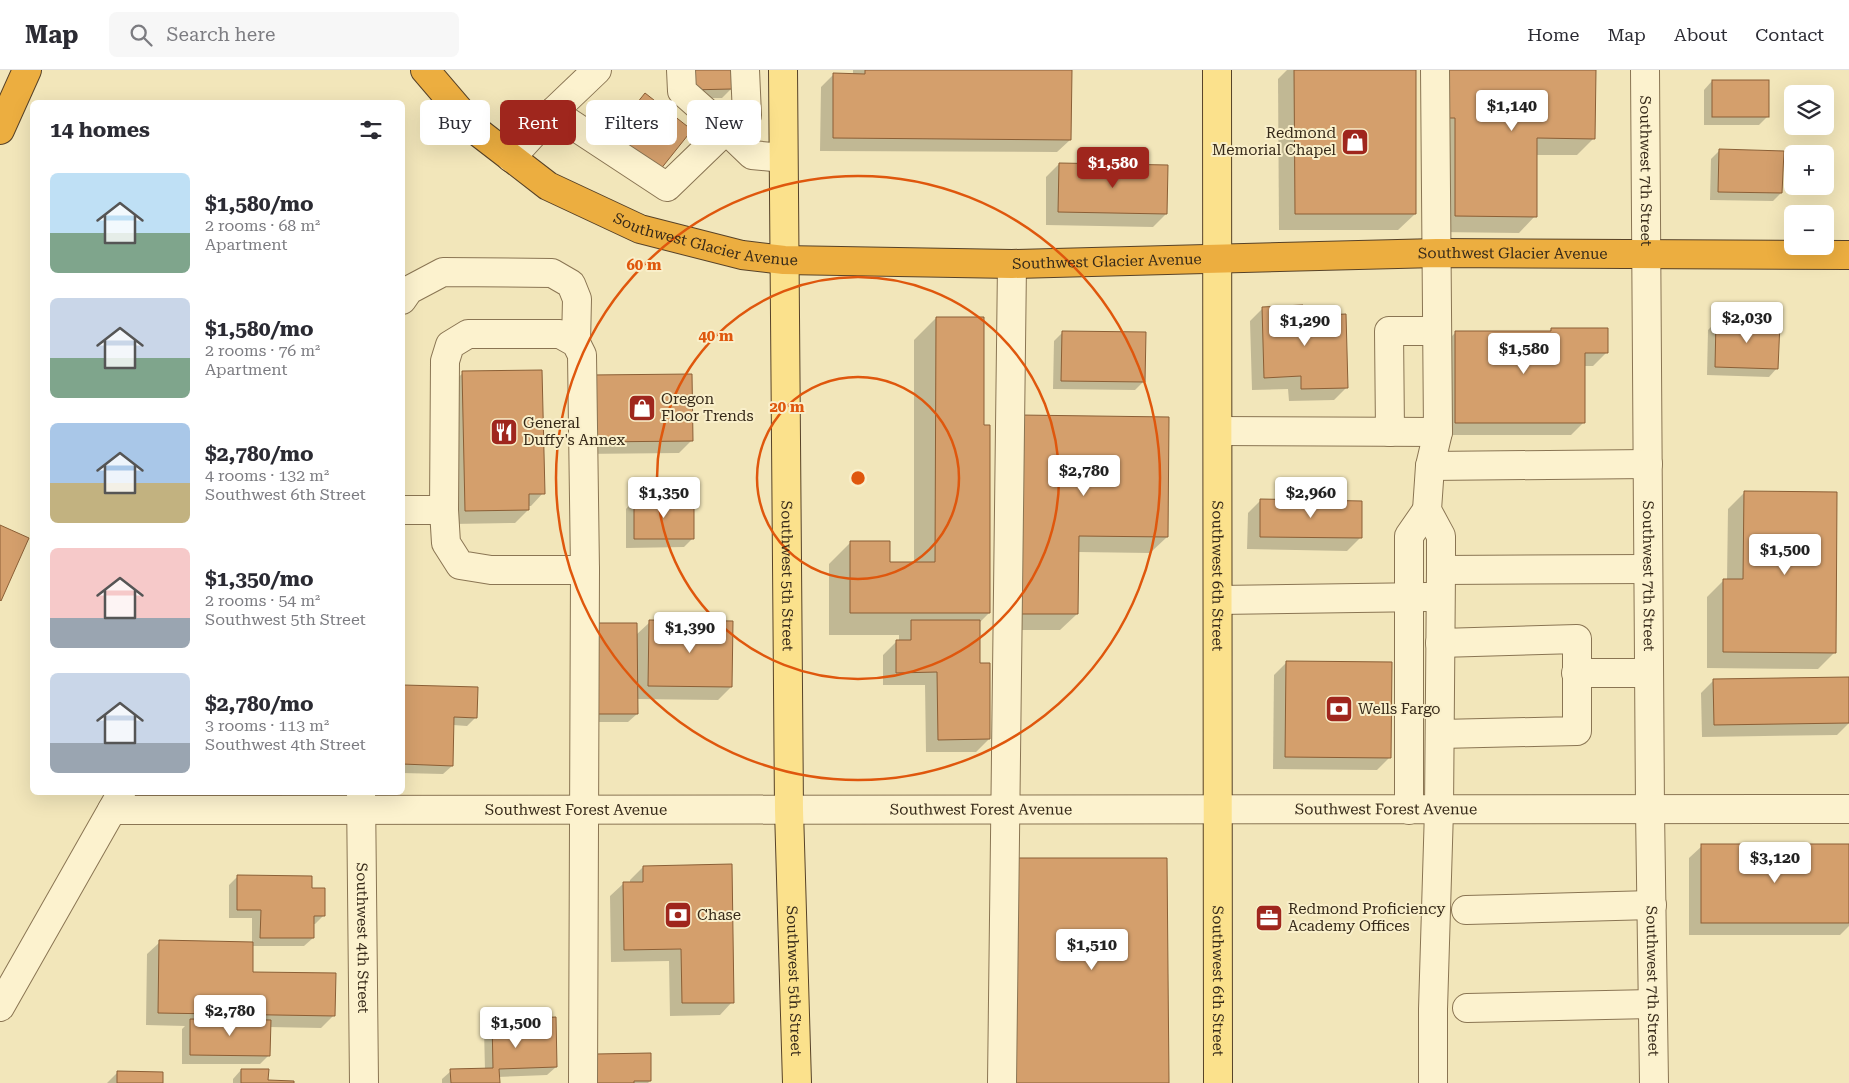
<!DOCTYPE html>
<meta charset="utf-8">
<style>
body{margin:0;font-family:"Roboto Serif",serif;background:#f7f7f7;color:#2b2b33;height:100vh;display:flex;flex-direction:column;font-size:19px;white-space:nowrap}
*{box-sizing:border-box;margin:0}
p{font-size:16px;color:#7c7c81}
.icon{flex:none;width:28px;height:28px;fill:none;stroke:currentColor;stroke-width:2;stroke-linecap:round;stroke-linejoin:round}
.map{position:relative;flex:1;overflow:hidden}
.panel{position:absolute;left:30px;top:30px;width:375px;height:695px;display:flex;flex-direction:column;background:#fff;border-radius:8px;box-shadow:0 5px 20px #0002}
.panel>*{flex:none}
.top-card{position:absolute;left:420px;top:30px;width:475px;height:45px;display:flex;gap:10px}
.fabs{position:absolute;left:1784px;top:15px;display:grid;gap:10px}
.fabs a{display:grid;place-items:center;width:50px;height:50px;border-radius:8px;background:#fff;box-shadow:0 5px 20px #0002;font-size:25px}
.price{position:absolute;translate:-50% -42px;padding:0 11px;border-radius:5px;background:#fff;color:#222;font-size:16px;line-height:32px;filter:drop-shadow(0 1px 2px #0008)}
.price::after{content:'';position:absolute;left:50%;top:30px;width:15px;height:11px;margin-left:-8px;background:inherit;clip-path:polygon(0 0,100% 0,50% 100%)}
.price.selected{background:#9f261d;color:#fff}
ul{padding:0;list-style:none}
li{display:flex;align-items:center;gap:15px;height:125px;padding:0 20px}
li span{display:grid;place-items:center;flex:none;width:140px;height:100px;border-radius:8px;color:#555}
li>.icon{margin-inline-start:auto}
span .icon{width:60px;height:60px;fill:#fffc;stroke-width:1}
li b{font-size:21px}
h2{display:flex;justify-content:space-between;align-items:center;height:60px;padding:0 20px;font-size:21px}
.tag{padding:0 18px;border-radius:8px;background:#fff;box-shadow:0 5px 20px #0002;font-size:18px;line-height:45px}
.tag.selected{background:#9f261d;color:#fff}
header{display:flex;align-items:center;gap:30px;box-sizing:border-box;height:70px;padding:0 25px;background:#fff;border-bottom:1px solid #e1e1e2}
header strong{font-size:24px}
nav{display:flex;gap:28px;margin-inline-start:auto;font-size:18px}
.search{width:350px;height:45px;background:#f7f7f7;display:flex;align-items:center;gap:12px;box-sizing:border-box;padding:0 18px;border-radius:8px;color:#7c7c81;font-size:19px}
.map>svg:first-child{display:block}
.shadow{fill:#0003}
.building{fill:#d49f6c;stroke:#8b5f36}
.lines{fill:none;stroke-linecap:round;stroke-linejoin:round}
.minor-casing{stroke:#8a7553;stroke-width:30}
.major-casing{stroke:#574228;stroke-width:30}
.highway-casing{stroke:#574228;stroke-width:30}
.minor{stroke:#fcf2ce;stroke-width:28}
.major{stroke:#fbe18c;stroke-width:28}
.highway{stroke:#ecae40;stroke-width:28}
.ring{fill:none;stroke:#df570d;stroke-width:2.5}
.labels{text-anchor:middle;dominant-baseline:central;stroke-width:4;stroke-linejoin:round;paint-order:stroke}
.poi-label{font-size:15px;fill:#372a19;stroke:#f9efca;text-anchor:start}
.street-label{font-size:15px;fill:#372a19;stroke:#f9efca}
.centre{fill:#df570d;stroke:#f9efca;stroke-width:2.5}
.ring-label{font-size:15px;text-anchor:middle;font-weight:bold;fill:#df570d;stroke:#f9efca;stroke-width:4;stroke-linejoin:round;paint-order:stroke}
</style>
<header>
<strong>Map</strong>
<div class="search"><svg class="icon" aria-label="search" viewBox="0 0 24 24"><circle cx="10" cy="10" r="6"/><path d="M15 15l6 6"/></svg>Search here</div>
<nav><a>Home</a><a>Map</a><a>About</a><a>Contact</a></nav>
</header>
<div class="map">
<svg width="1849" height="1013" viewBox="0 0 1849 1013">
<rect width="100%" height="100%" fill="#f2e6ba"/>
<g class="shadow">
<polygon points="730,0 731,19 722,28 679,28"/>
<polygon points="853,0 1070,0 1070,70 1057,82 820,81 821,17 834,4 853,5"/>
<polygon points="1287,0 1415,0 1415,144 1398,160 1279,160 1278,9"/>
<polygon points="1595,0 1594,68 1577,85 1536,85 1535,146 1519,163 1439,162 1430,6"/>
<polygon points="1712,11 1768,46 1759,55 1704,55 1704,20"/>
<polygon points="646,24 659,99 605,73"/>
<polygon points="1720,80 1781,123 1773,131 1710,130 1711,89"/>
<polygon points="1059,94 1166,144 1153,157 1046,155 1046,107"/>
<polygon points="1263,238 1302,247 1347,317 1334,330 1289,331 1288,319 1252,320 1250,251"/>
<polygon points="936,248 983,356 989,543 979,553 979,595 989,669 976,682 926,682 925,615 883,615 883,585 896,572 899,572 899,565 829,565 829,494 851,472 888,494 914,494 914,270"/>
<polygon points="1717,251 1777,298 1769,307 1707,305 1708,260"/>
<polygon points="1551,259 1606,283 1593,296 1584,296 1584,352 1571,365 1443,365 1443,275 1456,262 1549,262"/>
<polygon points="1063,262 1144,311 1135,320 1053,319 1054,271"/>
<polygon points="463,303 543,423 531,436 528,436 528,440 515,453 453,454 450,315"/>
<polygon points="579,319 692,370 679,383 580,384"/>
<polygon points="1168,348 1167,467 1150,483 1078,482 1077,544 1060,560 1002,560"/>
<polygon points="1744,423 1835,582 1818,599 1707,598 1707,527 1724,510 1727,510 1728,439"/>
<polygon points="634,430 693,468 684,477 626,478 626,439"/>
<polygon points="1261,430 1360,468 1347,481 1247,479 1248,443"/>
<polygon points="650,552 731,617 718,630 637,629 637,644 628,652 585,652 636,565"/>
<polygon points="1287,592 1390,687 1377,700 1273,699 1274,605"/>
<polygon points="1849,609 1849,653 1837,665 1702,667 1701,623 1714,610"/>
<polygon points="404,616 476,647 467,656 453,655 452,696 443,704 402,703 402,618"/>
<polygon points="1702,776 1849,776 1849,856 1840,865 1689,865 1689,788"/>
<polygon points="643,797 732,932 720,945 670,946 669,891 611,892 610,826 623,814 630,814 630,810"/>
<polygon points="238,806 311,819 324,845 315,854 313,854 313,868 304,876 252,876 251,903 334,945 321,958 269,957 269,985 260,994 182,994 182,959 185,956 146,955 147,884 160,872 252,873 252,848 229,848 229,815"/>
<polygon points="492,951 556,997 547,1005 498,1007 499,1013 442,1013 442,1009 451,1001 485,1000 484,960"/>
<polygon points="587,994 650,1011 648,1013 588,1013"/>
<polygon points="241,1000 267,1012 292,1013 233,1013 233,1009"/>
<polygon points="118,1002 161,1013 107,1013"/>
</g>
<g class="building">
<polygon points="687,0 732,0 732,19 688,20"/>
<polygon points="865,0 1072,0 1071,70 833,68 833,3 865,4"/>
<polygon points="1294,0 1416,0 1416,144 1295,144"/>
<polygon points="1446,0 1596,0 1595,69 1537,68 1537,147 1455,146 1455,48 1446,48"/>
<rect x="1712" y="10" width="57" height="37"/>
<polygon points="645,23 692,60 660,100 613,63"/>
<polygon points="1719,79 1784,81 1782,123 1718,122"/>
<polygon points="1059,93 1168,95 1167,144 1058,142"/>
<polygon points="1303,235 1303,246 1346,244 1348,318 1301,319 1301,306 1264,308 1262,237"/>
<polygon points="936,247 984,247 984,355 990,355 990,543 850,543 850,471 890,471 890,492 935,492"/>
<polygon points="1716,250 1780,252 1778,299 1715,297"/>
<polygon points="1551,258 1608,258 1608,283 1585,283 1585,353 1455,353 1455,261 1551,261"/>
<polygon points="1062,261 1146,262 1145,312 1061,311"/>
<polygon points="542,300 545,424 529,424 529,440 465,441 462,301"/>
<polygon points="692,304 693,371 592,372 591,305"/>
<polygon points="1020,345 1169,347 1168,467 1079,466 1078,544 1018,544"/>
<polygon points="1744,421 1837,422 1836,583 1723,582 1723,509 1743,509"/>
<polygon points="694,428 694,469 634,469 634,429"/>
<polygon points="1260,429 1362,431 1362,468 1260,467"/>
<polygon points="0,455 29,468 1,531 0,530"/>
<polygon points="649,550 733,551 732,617 648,616"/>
<polygon points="911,550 980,550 980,593 990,593 990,669 938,670 937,602 896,603 896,570 911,570"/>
<polygon points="592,553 637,553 638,644 593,644"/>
<polygon points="1286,591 1392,592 1391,688 1285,687"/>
<polygon points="1849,607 1849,653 1714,655 1713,609"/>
<polygon points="403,615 478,617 477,648 454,647 453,696 402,694"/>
<rect x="1701" y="774" width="148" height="79"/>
<polygon points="1015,788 1167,788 1169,1013 1016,1013"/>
<polygon points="732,794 734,933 682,933 681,879 624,880 623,812 643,812 643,796"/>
<polygon points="237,805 312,806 312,818 325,818 325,846 314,846 314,868 260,868 261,840 237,840"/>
<polygon points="159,870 253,872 253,902 336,903 335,946 158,943"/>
<polygon points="556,947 557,997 499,999 500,1013 451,1013 450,999 493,998 492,950"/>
<polygon points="190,949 271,950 270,986 190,985"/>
<polygon points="651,983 651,1011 634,1011 634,1013 596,1013 596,984"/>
<polygon points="241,999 269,999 268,1010 294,1011 294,1013 241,1013"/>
<polygon points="117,1001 163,1002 163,1013 117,1013"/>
</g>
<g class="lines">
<g class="minor-casing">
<g id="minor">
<polyline points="597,0 553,42 667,117 726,60 682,21 681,0"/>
<polyline points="745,0 747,45 726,60 752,85 783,88"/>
<path id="s1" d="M1645 0 1650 740 1654 1013"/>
<polyline points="511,88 553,42"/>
<polyline points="402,230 409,220 443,202 552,203 571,214 577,229 576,273"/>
<polyline points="1218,361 1438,362"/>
<polyline points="1390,362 1389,261 1437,261"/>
<polyline points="1430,396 1648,394"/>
<polyline points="402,440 444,440 445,291 450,275 468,264 560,264 576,273 582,285 585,500 583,1013"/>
<polyline points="444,440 446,473 460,495 491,500 585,500"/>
<polyline points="1441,500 1648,499"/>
<polyline points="1218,530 1427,527"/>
<polyline points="1440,573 1577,569 1577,661 1440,664"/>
<polyline points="1576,603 1649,603"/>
<path id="s2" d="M361 722 364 1013"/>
<path id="s3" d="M112 740 1849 739"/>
<polyline points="1409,740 1409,466 1427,440"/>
<polyline points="1466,840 1652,835"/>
<polyline points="0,937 121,724"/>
<polyline points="1467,938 1652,934"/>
<polyline points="1002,1013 1012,194"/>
<polyline points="1433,1013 1433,939 1439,740 1441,500 1441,466 1427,440 1430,396 1438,362 1435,0"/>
</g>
</g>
<g class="major-casing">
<g id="major">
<path id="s4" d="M783 0 789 740 797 1013"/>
<path id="s5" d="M1217 0 1218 1013"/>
</g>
</g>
<g class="highway-casing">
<g id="highway">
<path id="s6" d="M425 0 478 62 548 116 640 159 742 185 784 190 1012 194 1437 183 1849 185"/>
<polyline points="0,60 27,0"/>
</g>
</g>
<use href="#minor" class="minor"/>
<use href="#major" class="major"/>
<use href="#highway" class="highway"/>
</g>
<g class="ring">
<circle cx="858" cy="408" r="101"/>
<circle cx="858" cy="408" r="201"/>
<circle cx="858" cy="408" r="302"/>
</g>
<defs>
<g id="shop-square" transform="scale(1.4375)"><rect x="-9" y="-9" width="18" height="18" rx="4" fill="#9f261d" stroke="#f9efca"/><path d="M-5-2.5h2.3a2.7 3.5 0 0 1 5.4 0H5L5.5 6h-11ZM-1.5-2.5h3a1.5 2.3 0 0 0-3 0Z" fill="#fff"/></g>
<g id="restaurant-square" transform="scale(1.4375)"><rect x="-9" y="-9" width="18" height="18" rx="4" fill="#9f261d" stroke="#f9efca"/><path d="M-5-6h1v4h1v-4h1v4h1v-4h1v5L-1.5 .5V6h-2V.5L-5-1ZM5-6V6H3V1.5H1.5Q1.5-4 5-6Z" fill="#fff"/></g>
<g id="bank-square" transform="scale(1.4375)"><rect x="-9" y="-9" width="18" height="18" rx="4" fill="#9f261d" stroke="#f9efca"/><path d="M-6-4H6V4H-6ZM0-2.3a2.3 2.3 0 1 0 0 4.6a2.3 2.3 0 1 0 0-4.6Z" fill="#fff"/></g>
<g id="office-square" transform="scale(1.4375)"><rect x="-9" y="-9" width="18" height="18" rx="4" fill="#9f261d" stroke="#f9efca"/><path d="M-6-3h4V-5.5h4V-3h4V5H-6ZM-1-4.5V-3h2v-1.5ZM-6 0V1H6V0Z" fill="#fff"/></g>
</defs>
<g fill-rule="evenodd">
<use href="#shop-square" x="1355" y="72"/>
<use href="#shop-square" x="642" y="338"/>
<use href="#restaurant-square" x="504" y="362"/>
<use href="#bank-square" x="1339" y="639"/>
<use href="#bank-square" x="678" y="845"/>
<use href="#office-square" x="1269" y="848"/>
</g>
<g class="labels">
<g class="poi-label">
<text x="1336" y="63" text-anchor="end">Redmond<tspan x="1336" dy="17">Memorial Chapel</tspan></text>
<text x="661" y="329">Oregon<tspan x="661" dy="17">Floor Trends</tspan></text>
<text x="523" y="353">General<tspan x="523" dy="17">Duffy's Annex</tspan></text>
<text x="1358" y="639">Wells Fargo</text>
<text x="1288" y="839">Redmond Proficiency<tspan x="1288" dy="17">Academy Offices</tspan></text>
<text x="697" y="845">Chase</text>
</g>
<g class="street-label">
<text stroke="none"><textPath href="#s1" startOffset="101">Southwest 7th Street</textPath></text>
<text stroke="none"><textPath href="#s6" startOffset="338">Southwest Glacier Avenue</textPath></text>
<text stroke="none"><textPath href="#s6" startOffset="1148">Southwest Glacier Avenue</textPath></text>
<text stroke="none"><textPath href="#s6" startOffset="742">Southwest Glacier Avenue</textPath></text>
<text stroke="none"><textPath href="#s4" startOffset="506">Southwest 5th Street</textPath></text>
<text stroke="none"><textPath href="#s5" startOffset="506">Southwest 6th Street</textPath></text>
<text stroke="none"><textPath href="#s1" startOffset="506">Southwest 7th Street</textPath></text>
<text stroke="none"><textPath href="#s3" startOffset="464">Southwest Forest Avenue</textPath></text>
<text stroke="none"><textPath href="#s3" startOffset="869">Southwest Forest Avenue</textPath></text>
<text stroke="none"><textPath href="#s3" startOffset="1274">Southwest Forest Avenue</textPath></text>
<text stroke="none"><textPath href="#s2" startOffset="146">Southwest 4th Street</textPath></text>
<text stroke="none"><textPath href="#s4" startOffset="911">Southwest 5th Street</textPath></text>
<text stroke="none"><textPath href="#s5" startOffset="911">Southwest 6th Street</textPath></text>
<text stroke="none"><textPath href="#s1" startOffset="911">Southwest 7th Street</textPath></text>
</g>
</g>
<circle cx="858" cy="408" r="8" class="centre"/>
<g class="ring-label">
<text x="644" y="200">60 m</text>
<text x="716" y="271">40 m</text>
<text x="787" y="342">20 m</text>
</g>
</svg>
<div class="fabs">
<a><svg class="icon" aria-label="layers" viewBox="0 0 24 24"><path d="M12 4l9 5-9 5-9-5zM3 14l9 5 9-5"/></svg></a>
<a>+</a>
<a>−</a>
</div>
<b class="price" style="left:1512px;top:62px">$1,140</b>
<b class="price selected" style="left:1113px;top:119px">$1,580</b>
<b class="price" style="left:1747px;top:274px">$2,030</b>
<b class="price" style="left:1305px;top:277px">$1,290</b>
<b class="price" style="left:1524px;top:305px">$1,580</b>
<b class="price" style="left:1084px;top:427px">$2,780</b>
<b class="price" style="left:664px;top:449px">$1,350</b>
<b class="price" style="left:1311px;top:449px">$2,960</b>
<b class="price" style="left:1785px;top:506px">$1,500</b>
<b class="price" style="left:690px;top:584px">$1,390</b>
<b class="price" style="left:1775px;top:814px">$3,120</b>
<b class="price" style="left:1092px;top:901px">$1,510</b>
<b class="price" style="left:230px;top:967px">$2,780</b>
<b class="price" style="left:516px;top:979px">$1,500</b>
<div class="top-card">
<a class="tag">Buy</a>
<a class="tag selected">Rent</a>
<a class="tag">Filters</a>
<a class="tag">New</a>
</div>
<section class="panel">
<h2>14 homes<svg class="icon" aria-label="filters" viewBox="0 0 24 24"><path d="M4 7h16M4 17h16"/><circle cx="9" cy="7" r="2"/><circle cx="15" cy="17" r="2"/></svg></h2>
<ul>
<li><span style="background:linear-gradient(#bfe0f5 60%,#7fa58c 0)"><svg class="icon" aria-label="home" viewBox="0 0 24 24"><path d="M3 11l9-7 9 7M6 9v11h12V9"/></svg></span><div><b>$1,580/mo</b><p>2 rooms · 68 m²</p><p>Apartment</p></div></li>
<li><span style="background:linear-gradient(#c9d6e8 60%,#7fa58c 0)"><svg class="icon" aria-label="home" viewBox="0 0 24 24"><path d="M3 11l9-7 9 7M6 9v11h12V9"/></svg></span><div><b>$1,580/mo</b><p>2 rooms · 76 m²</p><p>Apartment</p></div></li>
<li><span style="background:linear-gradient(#a9c7e8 60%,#c2b280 0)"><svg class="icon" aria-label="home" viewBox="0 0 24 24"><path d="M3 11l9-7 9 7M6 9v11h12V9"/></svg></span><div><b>$2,780/mo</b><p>4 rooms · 132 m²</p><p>Southwest 6th Street</p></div></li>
<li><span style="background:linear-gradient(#f6c9c9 70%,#9aa5b1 0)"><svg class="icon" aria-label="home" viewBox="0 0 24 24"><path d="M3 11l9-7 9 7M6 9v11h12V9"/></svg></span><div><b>$1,350/mo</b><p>2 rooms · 54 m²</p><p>Southwest 5th Street</p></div></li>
<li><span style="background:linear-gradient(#c9d6e8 70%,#9aa5b1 0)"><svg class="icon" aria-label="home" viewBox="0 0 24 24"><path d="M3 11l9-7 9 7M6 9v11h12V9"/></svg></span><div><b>$2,780/mo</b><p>3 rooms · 113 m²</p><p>Southwest 4th Street</p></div></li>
</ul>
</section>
</div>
